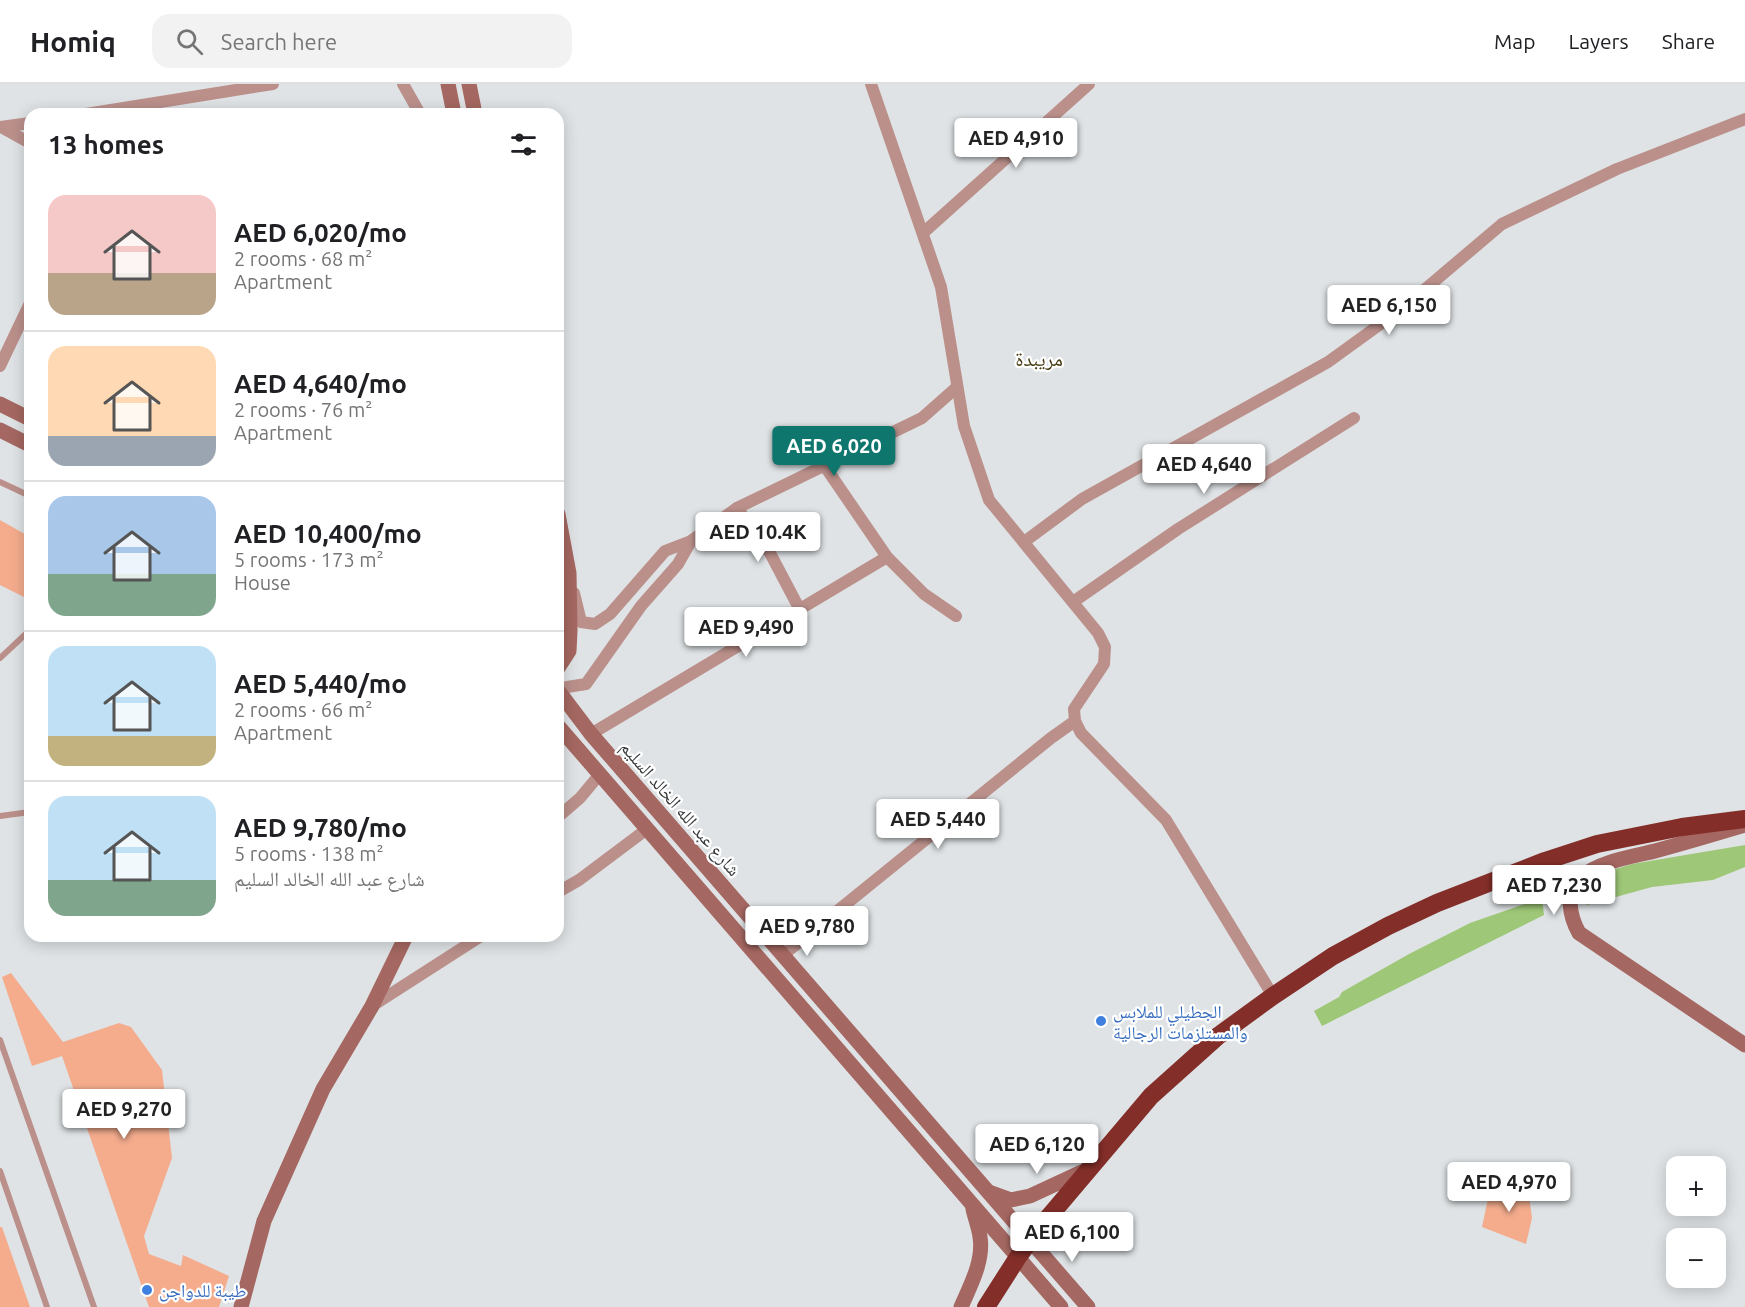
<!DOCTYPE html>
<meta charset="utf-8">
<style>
body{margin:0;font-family:Ubuntu,"Noto Naskh Arabic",sans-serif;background:#f2f2f2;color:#202124;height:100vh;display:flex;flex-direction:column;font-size:22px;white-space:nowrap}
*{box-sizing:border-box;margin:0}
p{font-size:20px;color:#757577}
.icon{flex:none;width:33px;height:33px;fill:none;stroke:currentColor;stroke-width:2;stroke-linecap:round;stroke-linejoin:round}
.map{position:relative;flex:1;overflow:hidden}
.panel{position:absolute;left:24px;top:24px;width:540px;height:834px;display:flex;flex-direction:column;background:#fff;border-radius:18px;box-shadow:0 3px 15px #0003}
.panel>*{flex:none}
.tools{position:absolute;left:1666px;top:1072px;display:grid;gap:12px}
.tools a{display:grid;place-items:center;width:60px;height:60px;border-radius:12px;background:#fff;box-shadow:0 3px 15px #0003;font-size:30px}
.price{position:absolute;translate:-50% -51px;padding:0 14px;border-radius:6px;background:#fff;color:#222;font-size:20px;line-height:39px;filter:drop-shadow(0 2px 3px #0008)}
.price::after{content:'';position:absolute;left:50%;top:36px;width:18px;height:14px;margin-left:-9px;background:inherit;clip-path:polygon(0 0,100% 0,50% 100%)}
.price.on{background:#0f766e;color:#fff}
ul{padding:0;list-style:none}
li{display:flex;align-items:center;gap:18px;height:150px;padding:0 24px}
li+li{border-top:2px solid #e0e0e0}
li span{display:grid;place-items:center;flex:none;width:168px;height:120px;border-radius:18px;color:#555}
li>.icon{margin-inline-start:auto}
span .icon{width:72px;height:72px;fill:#fffc;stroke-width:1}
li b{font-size:26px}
h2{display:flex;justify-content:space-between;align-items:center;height:72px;padding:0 24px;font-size:26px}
header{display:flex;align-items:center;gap:36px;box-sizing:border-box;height:84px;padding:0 30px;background:#fff;border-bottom:2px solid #e0e0e0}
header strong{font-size:28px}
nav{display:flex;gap:33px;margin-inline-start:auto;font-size:21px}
.search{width:420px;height:54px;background:#f2f2f2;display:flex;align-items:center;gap:15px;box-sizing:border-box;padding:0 21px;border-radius:18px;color:#757577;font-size:22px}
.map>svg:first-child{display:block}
.green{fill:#9ec777}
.building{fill:#f4ac8d}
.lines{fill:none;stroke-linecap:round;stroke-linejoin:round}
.lane{stroke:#bb908b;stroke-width:6}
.street{stroke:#bb908b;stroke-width:12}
.secondary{stroke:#a56761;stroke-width:15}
.highway{stroke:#832e29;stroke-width:18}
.shop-dot{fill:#3f7fe0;stroke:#fff;stroke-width:2}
.labels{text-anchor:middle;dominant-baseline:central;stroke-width:4.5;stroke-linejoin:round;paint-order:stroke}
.street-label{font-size:18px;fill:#383a3b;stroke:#fff}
.shop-label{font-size:18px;fill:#366cbe;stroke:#fff;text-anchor:start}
.neighbourhood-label{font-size:20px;fill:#483c13;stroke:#fff}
</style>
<header>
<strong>Homiq</strong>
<div class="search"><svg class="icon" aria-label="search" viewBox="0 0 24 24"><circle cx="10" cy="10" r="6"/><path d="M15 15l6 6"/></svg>Search here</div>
<nav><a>Map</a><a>Layers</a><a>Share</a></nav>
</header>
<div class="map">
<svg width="1745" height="1223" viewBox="0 0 1745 1223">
<rect width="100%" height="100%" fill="#dfe3e5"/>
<g class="green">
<polygon points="1745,761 1745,783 1713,796 1652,803 1587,821 1582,806 1586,794 1632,780"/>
<polygon points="1542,814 1544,831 1322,942 1314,927 1339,913 1342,908 1409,870 1470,839"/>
</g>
<g class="building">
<polygon points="0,436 30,453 30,516 0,501"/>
<polygon points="11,889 63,958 119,939 131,943 162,986 172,1074 144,1152 149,1170 181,1182 183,1171 229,1192 219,1223 149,1223 62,972 32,982 2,893"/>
<polygon points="1528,1104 1532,1134 1526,1160 1482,1143 1490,1105"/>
<polygon points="0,1143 2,1143 30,1223 0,1223"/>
</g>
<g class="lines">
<g class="lane">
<polyline points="0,398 30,412"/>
<polyline points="0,574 30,546"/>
<polyline points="0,732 30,728"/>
<polyline points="0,956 94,1223"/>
<polyline points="0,1087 47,1223"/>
</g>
<g class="street">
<polyline points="403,0 420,30"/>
<polyline points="871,0 941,203 964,342 989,416 1098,549 1105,563 1104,580 1074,625 1075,637 1081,649 1166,736 1273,912"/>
<polyline points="86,30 273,0"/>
<polyline points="0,43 30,39"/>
<polyline points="1,43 30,59"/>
<polyline points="923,149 1089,0"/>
<polyline points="0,282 30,219"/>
<polyline points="824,381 887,473 924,510 956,532"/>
<polyline points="737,424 770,469 799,524"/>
<polyline points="1024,458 1082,415 1328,278 1404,223 1502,140 1617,85 1745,35"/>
<polyline points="574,509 581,538 595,540 610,530 665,467 691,457 737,424 922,334 957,303"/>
<polyline points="1073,518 1178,445 1354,334"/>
<polyline points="561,604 586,600 641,522 678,480 691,457"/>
<polyline points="591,650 887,473"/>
<polyline points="558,733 580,714 600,690"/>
<polyline points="558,808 579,796 647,745"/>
<polyline points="783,871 1051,654 1075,637"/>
<polyline points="372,922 481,852"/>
</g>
<g class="secondary">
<polyline points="448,0 454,30"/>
<polyline points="469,0 475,30"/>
<polyline points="0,320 30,335"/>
<polyline points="0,346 30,361"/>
<polyline points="558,430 569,489 570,547 569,567 558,584"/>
<polyline points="560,609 591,650 1088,1223"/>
<polyline points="558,642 1061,1223"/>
<path d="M1745 741C1715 750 1685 759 1655 767 1631 773 1601 777 1581 793 1564 808 1570 833 1579 849L1745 961"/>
<polyline points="989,1108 1011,1116 1030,1112 1086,1086"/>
<polyline points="241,1223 264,1137 323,1005 372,922 406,852"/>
<path d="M961 1223C970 1202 984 1177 980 1153 979 1144 975 1134 973 1125"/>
</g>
<polyline class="highway" points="986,1223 1018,1173 1041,1142 1151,1012 1218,952 1273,912 1333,872 1388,842 1437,819 1545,777 1597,760 1682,743 1745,735"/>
</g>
<g class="shop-dot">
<circle cx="1101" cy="937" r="6"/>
<circle cx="147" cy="1206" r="6"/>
</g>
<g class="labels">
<g class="street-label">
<text transform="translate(681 724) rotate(49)">شارع عبد الله الخالد السليم</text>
</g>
<g class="shop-label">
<text x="1113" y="927">الجطيلي للملابس<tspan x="1113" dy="21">والمستلزمات الرجالية</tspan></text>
<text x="159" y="1206">طيبة للدواجن</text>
</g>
<g class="neighbourhood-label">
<text x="1039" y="274">مريبدة</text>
</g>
</g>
</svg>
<div class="tools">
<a>+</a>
<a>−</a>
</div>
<b class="price" style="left:1016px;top:85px">AED 4,910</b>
<b class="price" style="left:1389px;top:252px">AED 6,150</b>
<b class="price on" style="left:834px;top:393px">AED 6,020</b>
<b class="price" style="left:1204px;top:411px">AED 4,640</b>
<b class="price" style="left:758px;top:479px">AED 10.4K</b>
<b class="price" style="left:746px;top:574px">AED 9,490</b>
<b class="price" style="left:938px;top:766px">AED 5,440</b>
<b class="price" style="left:1554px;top:832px">AED 7,230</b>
<b class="price" style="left:807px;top:873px">AED 9,780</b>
<b class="price" style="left:124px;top:1056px">AED 9,270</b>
<b class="price" style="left:1037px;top:1091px">AED 6,120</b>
<b class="price" style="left:1509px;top:1129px">AED 4,970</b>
<b class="price" style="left:1072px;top:1179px">AED 6,100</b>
<section class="panel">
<h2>13 homes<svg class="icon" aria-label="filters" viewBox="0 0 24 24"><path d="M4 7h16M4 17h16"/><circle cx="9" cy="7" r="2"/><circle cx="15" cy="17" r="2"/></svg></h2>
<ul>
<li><span style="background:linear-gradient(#f6c9c9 65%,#b9a48a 0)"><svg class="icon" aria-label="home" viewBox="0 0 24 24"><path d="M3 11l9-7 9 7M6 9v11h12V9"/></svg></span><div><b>AED 6,020/mo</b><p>2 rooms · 68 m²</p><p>Apartment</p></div></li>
<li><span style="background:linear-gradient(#ffd9b3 75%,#9aa5b1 0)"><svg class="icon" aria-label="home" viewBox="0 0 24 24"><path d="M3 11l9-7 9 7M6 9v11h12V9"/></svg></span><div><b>AED 4,640/mo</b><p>2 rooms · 76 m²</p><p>Apartment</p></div></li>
<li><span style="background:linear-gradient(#a9c7e8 65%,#7fa58c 0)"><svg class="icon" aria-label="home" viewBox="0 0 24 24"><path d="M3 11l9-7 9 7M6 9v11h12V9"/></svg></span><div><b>AED 10,400/mo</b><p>5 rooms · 173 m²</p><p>House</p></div></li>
<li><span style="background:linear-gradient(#bfe0f5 75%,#c2b280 0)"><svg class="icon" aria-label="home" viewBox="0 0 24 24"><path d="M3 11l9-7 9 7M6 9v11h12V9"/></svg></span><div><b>AED 5,440/mo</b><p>2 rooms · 66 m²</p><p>Apartment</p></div></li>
<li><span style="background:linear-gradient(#bfe0f5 70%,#7fa58c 0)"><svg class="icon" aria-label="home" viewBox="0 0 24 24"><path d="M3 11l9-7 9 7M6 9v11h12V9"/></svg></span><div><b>AED 9,780/mo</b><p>5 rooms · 138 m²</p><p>شارع عبد الله الخالد السليم</p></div></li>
</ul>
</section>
</div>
